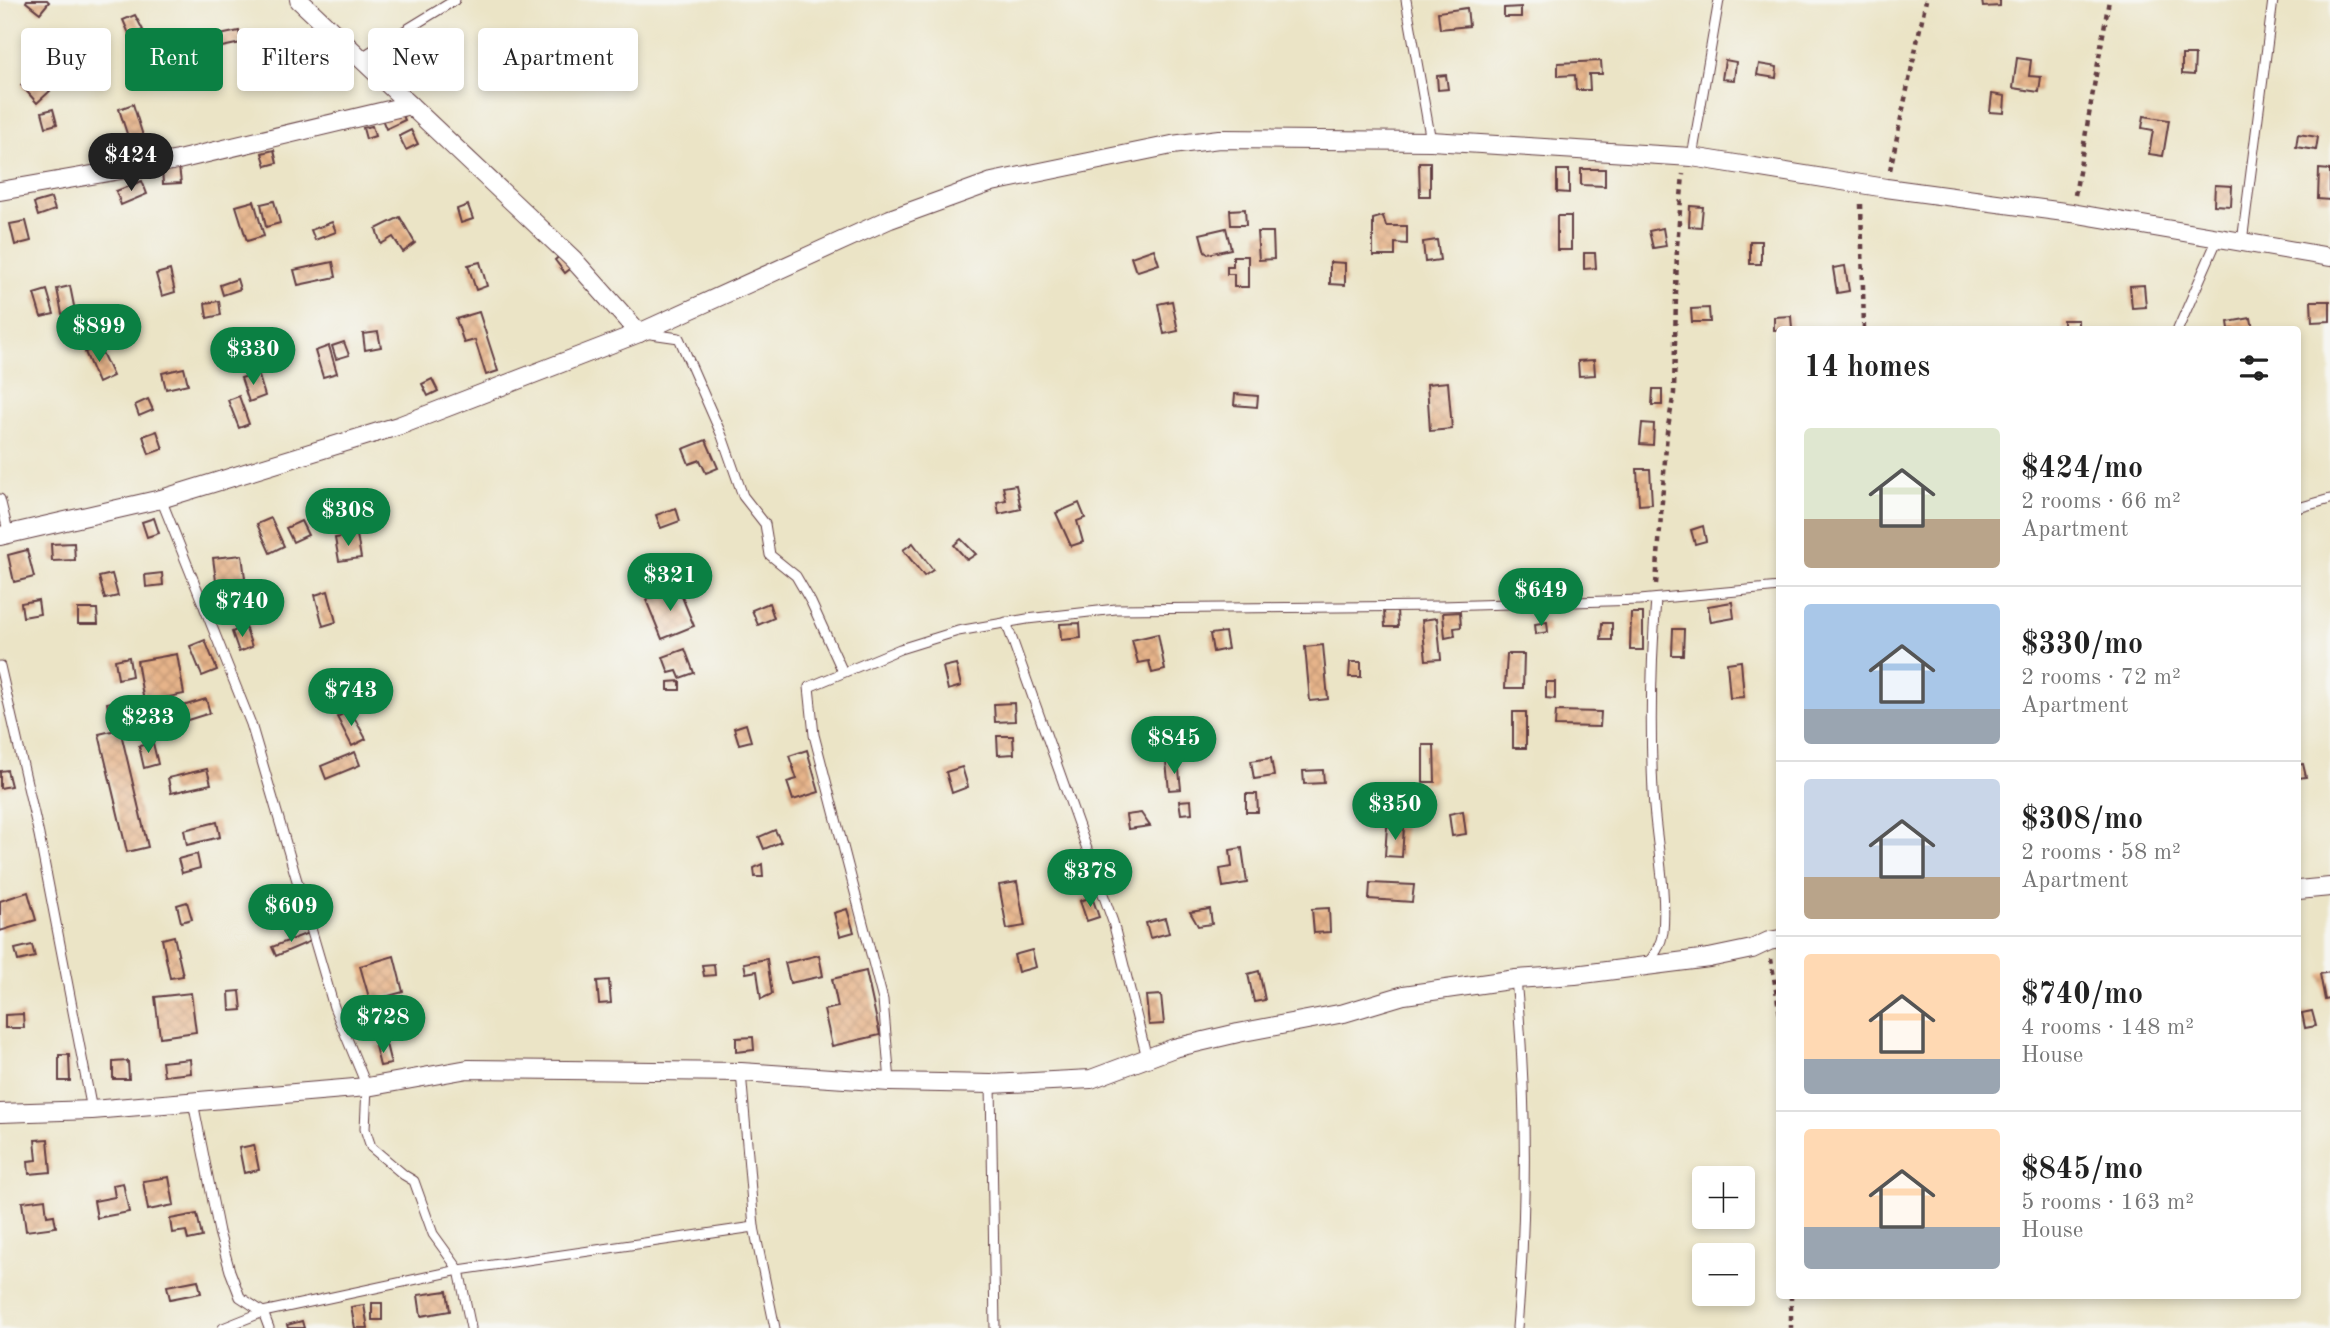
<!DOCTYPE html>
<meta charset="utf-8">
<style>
body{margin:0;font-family:"Old Standard TT",serif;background:#f6f6f6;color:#222;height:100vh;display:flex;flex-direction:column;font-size:26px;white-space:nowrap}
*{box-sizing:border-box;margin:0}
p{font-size:23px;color:#767676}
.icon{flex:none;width:38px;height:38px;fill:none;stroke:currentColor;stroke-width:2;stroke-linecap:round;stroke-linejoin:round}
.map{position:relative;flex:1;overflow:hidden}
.details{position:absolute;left:1776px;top:326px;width:525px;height:973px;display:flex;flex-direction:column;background:#fff;border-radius:7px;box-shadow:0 4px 10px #0003}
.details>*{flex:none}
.banner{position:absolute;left:21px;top:28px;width:665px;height:63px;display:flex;gap:14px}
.controls{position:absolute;left:1692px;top:1166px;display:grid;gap:14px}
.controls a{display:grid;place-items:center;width:63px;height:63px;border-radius:7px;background:#fff;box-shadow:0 4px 10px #0003;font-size:35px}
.price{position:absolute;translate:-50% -60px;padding:0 16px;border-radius:24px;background:#0b8043;color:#fff;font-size:23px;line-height:46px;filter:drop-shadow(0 2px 4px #0008)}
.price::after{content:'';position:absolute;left:50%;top:42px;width:21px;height:16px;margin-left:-10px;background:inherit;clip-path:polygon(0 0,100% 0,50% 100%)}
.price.active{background:#222;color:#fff}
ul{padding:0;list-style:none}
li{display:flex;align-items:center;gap:21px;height:175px;padding:0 28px}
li+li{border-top:2px solid #e0e0e0}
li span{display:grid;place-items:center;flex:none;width:196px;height:140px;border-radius:7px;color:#555}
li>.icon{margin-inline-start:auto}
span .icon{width:84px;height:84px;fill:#fffc;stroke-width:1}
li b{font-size:30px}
h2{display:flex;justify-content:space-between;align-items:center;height:84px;padding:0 28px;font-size:30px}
.pill{padding:0 24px;border-radius:7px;background:#fff;box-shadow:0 4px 10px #0003;font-size:24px;line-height:63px}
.pill.active{background:#0b8043;color:#fff}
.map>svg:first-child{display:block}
.building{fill:url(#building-cross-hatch)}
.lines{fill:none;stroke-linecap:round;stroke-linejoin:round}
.service-casing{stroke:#623d42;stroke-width:11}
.minor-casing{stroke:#623d42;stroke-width:20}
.path{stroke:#623d42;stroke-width:4.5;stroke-dasharray:5 5;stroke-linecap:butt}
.service{stroke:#fff;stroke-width:9}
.minor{stroke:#fff;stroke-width:18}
</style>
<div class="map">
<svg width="2330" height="1328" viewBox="0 0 2330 1328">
<defs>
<pattern id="building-cross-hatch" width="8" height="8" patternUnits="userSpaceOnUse" patternTransform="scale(1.75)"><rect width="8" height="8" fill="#e6b48a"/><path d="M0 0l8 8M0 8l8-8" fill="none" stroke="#c79a77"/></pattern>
</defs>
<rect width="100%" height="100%" fill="#f6f6f2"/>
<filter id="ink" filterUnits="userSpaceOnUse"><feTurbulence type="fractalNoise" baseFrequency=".0143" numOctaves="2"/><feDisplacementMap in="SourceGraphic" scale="14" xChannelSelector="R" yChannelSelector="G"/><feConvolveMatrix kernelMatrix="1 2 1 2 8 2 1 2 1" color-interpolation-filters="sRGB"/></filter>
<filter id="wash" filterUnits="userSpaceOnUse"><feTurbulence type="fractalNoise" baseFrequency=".00686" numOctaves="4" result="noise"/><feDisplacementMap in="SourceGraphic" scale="28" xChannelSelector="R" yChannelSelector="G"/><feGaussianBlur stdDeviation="1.57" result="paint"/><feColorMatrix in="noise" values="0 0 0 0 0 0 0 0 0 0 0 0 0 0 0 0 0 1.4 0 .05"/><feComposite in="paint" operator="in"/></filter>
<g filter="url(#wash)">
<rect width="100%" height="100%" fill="#ebe4c6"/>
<g id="blocks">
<g class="building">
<polygon points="27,0 47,0 49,2 40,13 26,2"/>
<polygon points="1982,0 2000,0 2000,6 1983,7"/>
<polygon points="1521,7 1521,17 1504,17 1504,8"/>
<polygon points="1467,8 1469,26 1440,29 1438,12"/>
<polygon points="135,15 143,30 130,36 123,20"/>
<polygon points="239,31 241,43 217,48 215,36"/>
<polygon points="84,34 98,52 87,60 73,42"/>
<polygon points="212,39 215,52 200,56 197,43"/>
<polygon points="2182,55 2195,55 2194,75 2182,74"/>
<polygon points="2017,58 2031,60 2029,76 2041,77 2039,92 2013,88"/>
<polygon points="1725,60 1736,62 1734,80 1722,79"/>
<polygon points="1601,61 1602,74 1589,74 1590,90 1576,90 1575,75 1558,76 1558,63"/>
<polygon points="1759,64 1777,67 1776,78 1757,75"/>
<polygon points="34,73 50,91 37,103 21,85"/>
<polygon points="1446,75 1448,89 1438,90 1437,76"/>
<polygon points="1992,94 2005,96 2004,113 1990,112"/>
<polygon points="133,104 144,139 130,143 119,109"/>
<polygon points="53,109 57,124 46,127 42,112"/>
<polygon points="401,111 405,120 386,129 382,119"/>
<polygon points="2144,116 2169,120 2163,156 2149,154 2153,130 2142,128"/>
<polygon points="372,126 375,136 366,139 363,128"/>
<polygon points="411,130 418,144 406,150 399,136"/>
<polygon points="2298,134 2318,137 2316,150 2296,147"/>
<polygon points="274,150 277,163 266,166 262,153"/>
<polygon points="1419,162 1430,162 1430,196 1420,196"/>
<polygon points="179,167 181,183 163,184 162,169"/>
<polygon points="1581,169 1605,169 1605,186 1581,185"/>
<polygon points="2319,169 2330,170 2330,200 2318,199"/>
<polygon points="1557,170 1569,170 1569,193 1557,192"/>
<polygon points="142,181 147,194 121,205 116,191"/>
<polygon points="2215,185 2232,186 2231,206 2214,205"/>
<polygon points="51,198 55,210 38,216 34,203"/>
<polygon points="254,201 264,236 247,241 236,206"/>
<polygon points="274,201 280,223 266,227 261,204"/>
<polygon points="468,205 473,219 461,223 457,209"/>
<polygon points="1690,206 1703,207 1701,227 1689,226"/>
<polygon points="1245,209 1246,225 1231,225 1230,210"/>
<polygon points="1383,216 1386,226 1407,226 1407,244 1395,243 1395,256 1373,256 1373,219"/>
<rect x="1557" y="216" width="14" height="34"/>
<polygon points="400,217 415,243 403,252 393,237 381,244 376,229"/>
<polygon points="26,221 31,241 15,245 10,224"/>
<polygon points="332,222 336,232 315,240 311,230"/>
<polygon points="1226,228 1231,249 1208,254 1205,252 1200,234"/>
<polygon points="1663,228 1666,246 1653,248 1649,231"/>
<polygon points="1257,232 1273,232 1274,259 1259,260"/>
<polygon points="1437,240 1440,260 1425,262 1423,242"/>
<rect x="1750" y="241" width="11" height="23"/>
<polygon points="570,247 580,261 565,273 555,260"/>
<polygon points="1154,249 1159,264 1138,271 1135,269 1131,257"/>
<polygon points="1584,253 1595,253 1596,268 1584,269"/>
<polygon points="1233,256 1248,256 1248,287 1234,287 1234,274 1227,274 1227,266 1233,266"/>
<polygon points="333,262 336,277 298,285 294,270"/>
<polygon points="480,262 487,286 476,290 468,265"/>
<polygon points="1330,262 1345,263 1345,285 1330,284"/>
<polygon points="1845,266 1849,291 1837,293 1833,268"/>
<polygon points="170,270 175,292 162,296 156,274"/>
<polygon points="237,279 240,289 223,295 220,285"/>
<polygon points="2144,285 2146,307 2132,308 2130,286"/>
<polygon points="70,286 75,311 62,314 57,289"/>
<polygon points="47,290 54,314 41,317 34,294"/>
<polygon points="219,301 221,315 207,318 205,303"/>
<polygon points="1172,301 1178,331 1164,334 1158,304"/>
<polygon points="2311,301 2330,301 2330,321 2312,322"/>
<polygon points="1709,308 1710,322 1692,322 1691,309"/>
<polygon points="479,312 498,371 486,375 475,340 464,343 456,319"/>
<polygon points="1791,316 1792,329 1774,330 1774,317"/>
<polygon points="2251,318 2253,329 2229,329 2228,322"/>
<rect x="2063" y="320" width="15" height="9"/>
<polygon points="378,332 381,347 365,350 363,334"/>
<polygon points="344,342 349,355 336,359 332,346"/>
<polygon points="99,346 113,376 98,383 85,352"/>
<polygon points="329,346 337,373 323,377 315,351"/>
<polygon points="1594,360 1595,375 1579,376 1578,361"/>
<polygon points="184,368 188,384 166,389 162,373"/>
<polygon points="258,373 265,396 249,402 241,378"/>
<polygon points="432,379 438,391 428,396 422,384"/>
<polygon points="1448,382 1452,429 1430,431 1427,384"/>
<polygon points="1653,389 1662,389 1662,405 1652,405"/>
<polygon points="1235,394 1258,396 1257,407 1234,405"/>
<polygon points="239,396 249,424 239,428 228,400"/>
<polygon points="148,399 153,410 139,416 135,405"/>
<polygon points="1642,423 1654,424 1653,445 1640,444"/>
<polygon points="157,431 163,449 149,454 143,436"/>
<polygon points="706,440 718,468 706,473 700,460 689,464 683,449"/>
<polygon points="1637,469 1650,469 1652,504 1639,505"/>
<polygon points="1016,485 1021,509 999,514 997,502 1006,500 1003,487"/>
<polygon points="1079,503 1085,518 1077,521 1083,542 1071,546 1056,513"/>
<polygon points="676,508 680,521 661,528 656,515"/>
<polygon points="154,518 159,533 147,537 142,522"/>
<polygon points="271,518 284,546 270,553 257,524"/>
<polygon points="301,521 308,535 293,542 286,528"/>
<polygon points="1703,526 1706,541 1695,544 1691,530"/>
<polygon points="357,535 361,558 339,561 335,538"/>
<polygon points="961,539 976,554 967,560 954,545"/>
<polygon points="74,543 75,560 52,561 51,544"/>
<polygon points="913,543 933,570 924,576 903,550"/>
<polygon points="27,550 34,577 14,582 8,555"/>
<polygon points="242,555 245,578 216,581 213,558"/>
<polygon points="652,558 657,571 644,576 639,563"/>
<polygon points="162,573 163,585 146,587 145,575"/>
<polygon points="112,574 118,596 105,599 99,577"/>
<polygon points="678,587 694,626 662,639 646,600"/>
<polygon points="328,591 336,622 323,626 315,595"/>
<polygon points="38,600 40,614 23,617 21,603"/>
<polygon points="1732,602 1734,618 1711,622 1708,606"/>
<polygon points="769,603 774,618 758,625 752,610"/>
<polygon points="78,609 97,609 98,624 78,624"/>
<polygon points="1397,609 1398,627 1385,627 1384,610"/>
<polygon points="1460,612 1461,627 1454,628 1455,636 1445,638 1443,613"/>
<polygon points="1631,613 1643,613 1643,650 1630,650"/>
<polygon points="1437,618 1441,659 1426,660 1422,620"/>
<polygon points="1547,622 1548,632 1536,634 1535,624"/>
<polygon points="1080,623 1081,638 1061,640 1060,624"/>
<polygon points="1602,623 1612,623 1612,640 1601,640"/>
<polygon points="245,626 252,647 239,652 232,632"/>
<polygon points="1673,629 1684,629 1683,655 1672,655"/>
<polygon points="1225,632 1228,649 1213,652 1210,634"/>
<polygon points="1158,634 1165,670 1152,673 1149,661 1138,663 1132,640"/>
<polygon points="205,640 217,670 202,676 190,646"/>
<polygon points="1323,645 1328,699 1310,701 1305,647"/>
<polygon points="685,649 694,673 680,678 677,671 669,673 663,657"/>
<polygon points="177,654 184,694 144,702 137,661"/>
<polygon points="1507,654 1524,654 1523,688 1505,688"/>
<polygon points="129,657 132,676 118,679 115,660"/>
<polygon points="1741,661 1744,697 1730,698 1727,663"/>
<polygon points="1350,662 1361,662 1361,677 1349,677"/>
<polygon points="956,664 961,686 948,690 943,667"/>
<polygon points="680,681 680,690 668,690 668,682"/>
<polygon points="1546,682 1555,682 1555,699 1546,698"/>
<polygon points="206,699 210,713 178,723 173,709"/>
<polygon points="116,701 119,716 110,718 107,703"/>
<polygon points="1014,703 1015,721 995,722 994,704"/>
<polygon points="350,710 366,739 352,746 337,717"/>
<polygon points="1556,711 1601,712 1600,727 1555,726"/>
<rect x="1513" y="712" width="13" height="36"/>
<polygon points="140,721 142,731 133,733 131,723"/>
<polygon points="746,724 751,741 739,744 734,728"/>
<polygon points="120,729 148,847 127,852 99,734"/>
<polygon points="997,736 1013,736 1014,754 998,755"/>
<polygon points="153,743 158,764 144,768 139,746"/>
<polygon points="1423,745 1434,745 1435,782 1423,782"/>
<polygon points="807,750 819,792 793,800 787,782 797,779 789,756"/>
<polygon points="355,752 360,765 326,779 321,766"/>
<polygon points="1271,758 1274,776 1254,779 1251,761"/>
<polygon points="1178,761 1181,789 1169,790 1166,762"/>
<polygon points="2303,764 2306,777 2298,778 2298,765"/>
<polygon points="962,767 968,787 952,793 946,772"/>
<polygon points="207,769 211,784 171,793 168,778"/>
<polygon points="7,770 11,786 0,788 0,771"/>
<polygon points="1323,770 1324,783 1304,784 1303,771"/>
<polygon points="1246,794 1257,794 1258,812 1246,812"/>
<polygon points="1191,800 1192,813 1181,814 1179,801"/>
<polygon points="1463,811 1466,834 1452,836 1449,814"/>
<polygon points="1141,813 1150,826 1128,829 1126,815"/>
<polygon points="217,822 220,837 187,845 184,830"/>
<polygon points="1387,826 1404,827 1402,857 1385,856"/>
<polygon points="775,830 781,842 764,849 759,837"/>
<polygon points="1242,848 1247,883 1223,887 1220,869 1232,867 1230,850"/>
<polygon points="197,854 200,868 182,873 178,859"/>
<polygon points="762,864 763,877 755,877 754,868"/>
<polygon points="1017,882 1025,926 1007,929 999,885"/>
<polygon points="1370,883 1414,885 1412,902 1369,899"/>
<polygon points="28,892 36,920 0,931 0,901"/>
<polygon points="1092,897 1099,917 1087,921 1080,901"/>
<polygon points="187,902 192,919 181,922 177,905"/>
<polygon points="1329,908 1330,932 1314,933 1312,909"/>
<polygon points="847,909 854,932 840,936 834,913"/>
<polygon points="1210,909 1212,924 1198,926 1190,912"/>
<polygon points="1165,918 1169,933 1150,938 1146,923"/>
<polygon points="308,933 311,941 276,956 272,947"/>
<polygon points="174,936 183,976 170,978 162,939"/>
<polygon points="32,945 35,957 18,961 15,949"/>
<polygon points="1032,950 1036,967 1018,972 1014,955"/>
<polygon points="819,955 823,976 790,983 785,963"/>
<polygon points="394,956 403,992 370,1001 360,966"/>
<polygon points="767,959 772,994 761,999 757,971 746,973 744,963"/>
<polygon points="714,964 715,975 704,976 702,965"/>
<polygon points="866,971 880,1035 832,1046 824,1010 838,1007 832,979"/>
<polygon points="1259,971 1265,1000 1254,1002 1248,974"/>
<polygon points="2330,972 2330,999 2325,1000 2320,974"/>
<polygon points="609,980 611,1003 599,1004 597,981"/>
<polygon points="240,991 242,1010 230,1011 229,992"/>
<polygon points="191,993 196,1032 160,1037 155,997"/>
<polygon points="1161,995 1164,1024 1149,1025 1146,996"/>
<polygon points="2312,1011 2316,1026 2305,1028 2302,1013"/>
<polygon points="23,1014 24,1028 5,1028 5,1015"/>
<polygon points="753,1037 754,1050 736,1052 736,1038"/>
<polygon points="386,1044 391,1064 380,1066 375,1046"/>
<polygon points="59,1055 69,1055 70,1081 59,1081"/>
<polygon points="190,1059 191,1073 164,1076 162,1062"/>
<polygon points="128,1061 129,1079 113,1079 113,1062"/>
<polygon points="48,1139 51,1172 29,1174 28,1161 37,1160 35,1140"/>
<polygon points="254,1145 259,1170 244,1173 239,1148"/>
<polygon points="169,1177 174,1205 148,1210 143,1181"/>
<polygon points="123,1183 129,1212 97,1218 94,1201 115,1197 113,1185"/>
<polygon points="45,1199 47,1216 54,1215 56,1227 26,1231 22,1202"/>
<polygon points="197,1214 202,1237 188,1240 186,1231 172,1233 170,1219"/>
<polygon points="198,1280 201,1293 170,1299 167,1286"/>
<polygon points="447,1291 450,1311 421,1316 418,1295"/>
<rect x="372" y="1303" width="10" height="17"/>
<polygon points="364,1305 368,1328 355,1328 351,1307"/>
<polygon points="302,1321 304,1328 288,1328 287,1325"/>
</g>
</g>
</g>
<g filter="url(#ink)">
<use href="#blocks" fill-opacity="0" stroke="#623d42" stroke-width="2"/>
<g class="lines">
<g class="service-casing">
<g id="service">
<polyline points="1406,0 1431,141"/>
<polyline points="360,58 455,0"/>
<polyline points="1692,157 1719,0"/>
<polyline points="2242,242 2273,0"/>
<polyline points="2178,329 2218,238"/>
<polyline points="644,333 679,338 722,436 743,496 765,524 770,555 796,576 811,602 843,672"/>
<polyline points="0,499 9,535"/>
<polyline points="161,499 251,724 334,1007 367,1087 365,1129 371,1147 404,1175 414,1181 433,1234 459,1270 471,1328"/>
<polyline points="2298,508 2330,499"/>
<polyline points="1006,622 1113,922 1147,1058"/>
<polyline points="0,666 39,835 92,1110"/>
<path d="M1647 965C1655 954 1661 945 1663 932 1667 886 1655 838 1653 792 1650 728 1651 663 1656 599"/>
<path d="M1516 979C1527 1095 1527 1212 1517 1328"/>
<polyline points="741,1072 754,1227 775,1328"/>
<polyline points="890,1082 883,1000 814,735 809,687 900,649 958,631 1027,619 1116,609 1441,606 1640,600 1780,587"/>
<polyline points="991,1084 995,1328"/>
<polyline points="193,1102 219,1232 230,1271 240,1297 263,1312 269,1328"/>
<polyline points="223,1328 263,1312 459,1270 754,1227"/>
</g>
</g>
<g class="minor-casing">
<g id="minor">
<polyline points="299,0 573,259 639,333"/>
<polyline points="0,191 178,160 410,105"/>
<polyline points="0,536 161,499 401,425 639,333 890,219 992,182 1172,145 1219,139 1431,141 1692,157 1886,188 2072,213 2330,257"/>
<polyline points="2298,890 2330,887"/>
<polyline points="0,1113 92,1110 367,1087 468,1069 741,1072 890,1082 991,1084 1091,1079 1174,1048 1238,1033 1344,1013 1404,995 1516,979 1575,975 1709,958 1752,949 1769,941 1780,939"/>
</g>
</g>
<g class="path">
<polyline points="1890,170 1926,0"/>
<polyline points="2075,195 2109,0"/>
<polyline points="1861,204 1864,329"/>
<polyline points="1656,584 1667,432 1674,393 1677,246 1683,174"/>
<polyline points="1771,959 1780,1015"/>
<polyline points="1791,1295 1791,1328"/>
</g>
<use href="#service" class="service"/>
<use href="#minor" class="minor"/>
</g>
</g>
</svg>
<div class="controls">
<a>+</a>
<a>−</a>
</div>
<b class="price active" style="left:131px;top:193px">$424</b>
<b class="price" style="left:99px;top:364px">$899</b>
<b class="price" style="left:253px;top:387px">$330</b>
<b class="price" style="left:348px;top:548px">$308</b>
<b class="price" style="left:670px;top:613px">$321</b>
<b class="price" style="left:1541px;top:628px">$649</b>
<b class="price" style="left:242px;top:639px">$740</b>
<b class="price" style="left:351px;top:728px">$743</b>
<b class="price" style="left:148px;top:755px">$233</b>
<b class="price" style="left:1174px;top:776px">$845</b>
<b class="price" style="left:1395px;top:842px">$350</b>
<b class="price" style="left:1090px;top:909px">$378</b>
<b class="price" style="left:291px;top:944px">$609</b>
<b class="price" style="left:383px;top:1055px">$728</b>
<div class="banner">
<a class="pill">Buy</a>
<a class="pill active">Rent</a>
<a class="pill">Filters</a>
<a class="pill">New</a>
<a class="pill">Apartment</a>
</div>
<section class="details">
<h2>14 homes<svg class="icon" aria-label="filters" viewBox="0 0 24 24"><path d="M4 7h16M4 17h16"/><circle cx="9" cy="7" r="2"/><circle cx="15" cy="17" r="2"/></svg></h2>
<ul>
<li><span style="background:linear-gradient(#dfe7d0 65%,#b9a48a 0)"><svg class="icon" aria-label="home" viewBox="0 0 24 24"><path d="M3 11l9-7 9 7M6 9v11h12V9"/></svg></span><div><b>$424/mo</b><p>2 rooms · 66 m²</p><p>Apartment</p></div></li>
<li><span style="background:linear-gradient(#a9c7e8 75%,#9aa5b1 0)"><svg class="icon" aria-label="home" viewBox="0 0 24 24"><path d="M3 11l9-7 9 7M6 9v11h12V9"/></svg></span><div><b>$330/mo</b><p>2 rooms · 72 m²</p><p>Apartment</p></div></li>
<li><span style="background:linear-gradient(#c9d6e8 70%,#b9a48a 0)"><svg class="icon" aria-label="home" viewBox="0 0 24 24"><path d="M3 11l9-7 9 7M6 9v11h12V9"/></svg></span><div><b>$308/mo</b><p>2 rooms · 58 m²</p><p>Apartment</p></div></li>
<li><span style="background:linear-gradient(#ffd9b3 75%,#9aa5b1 0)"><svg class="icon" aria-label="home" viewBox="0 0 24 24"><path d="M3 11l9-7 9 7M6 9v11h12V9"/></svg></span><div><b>$740/mo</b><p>4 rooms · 148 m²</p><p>House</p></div></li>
<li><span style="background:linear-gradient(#ffd9b3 70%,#9aa5b1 0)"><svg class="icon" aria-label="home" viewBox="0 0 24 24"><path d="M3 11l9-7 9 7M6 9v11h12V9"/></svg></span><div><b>$845/mo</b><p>5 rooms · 163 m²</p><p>House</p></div></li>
</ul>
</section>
</div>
